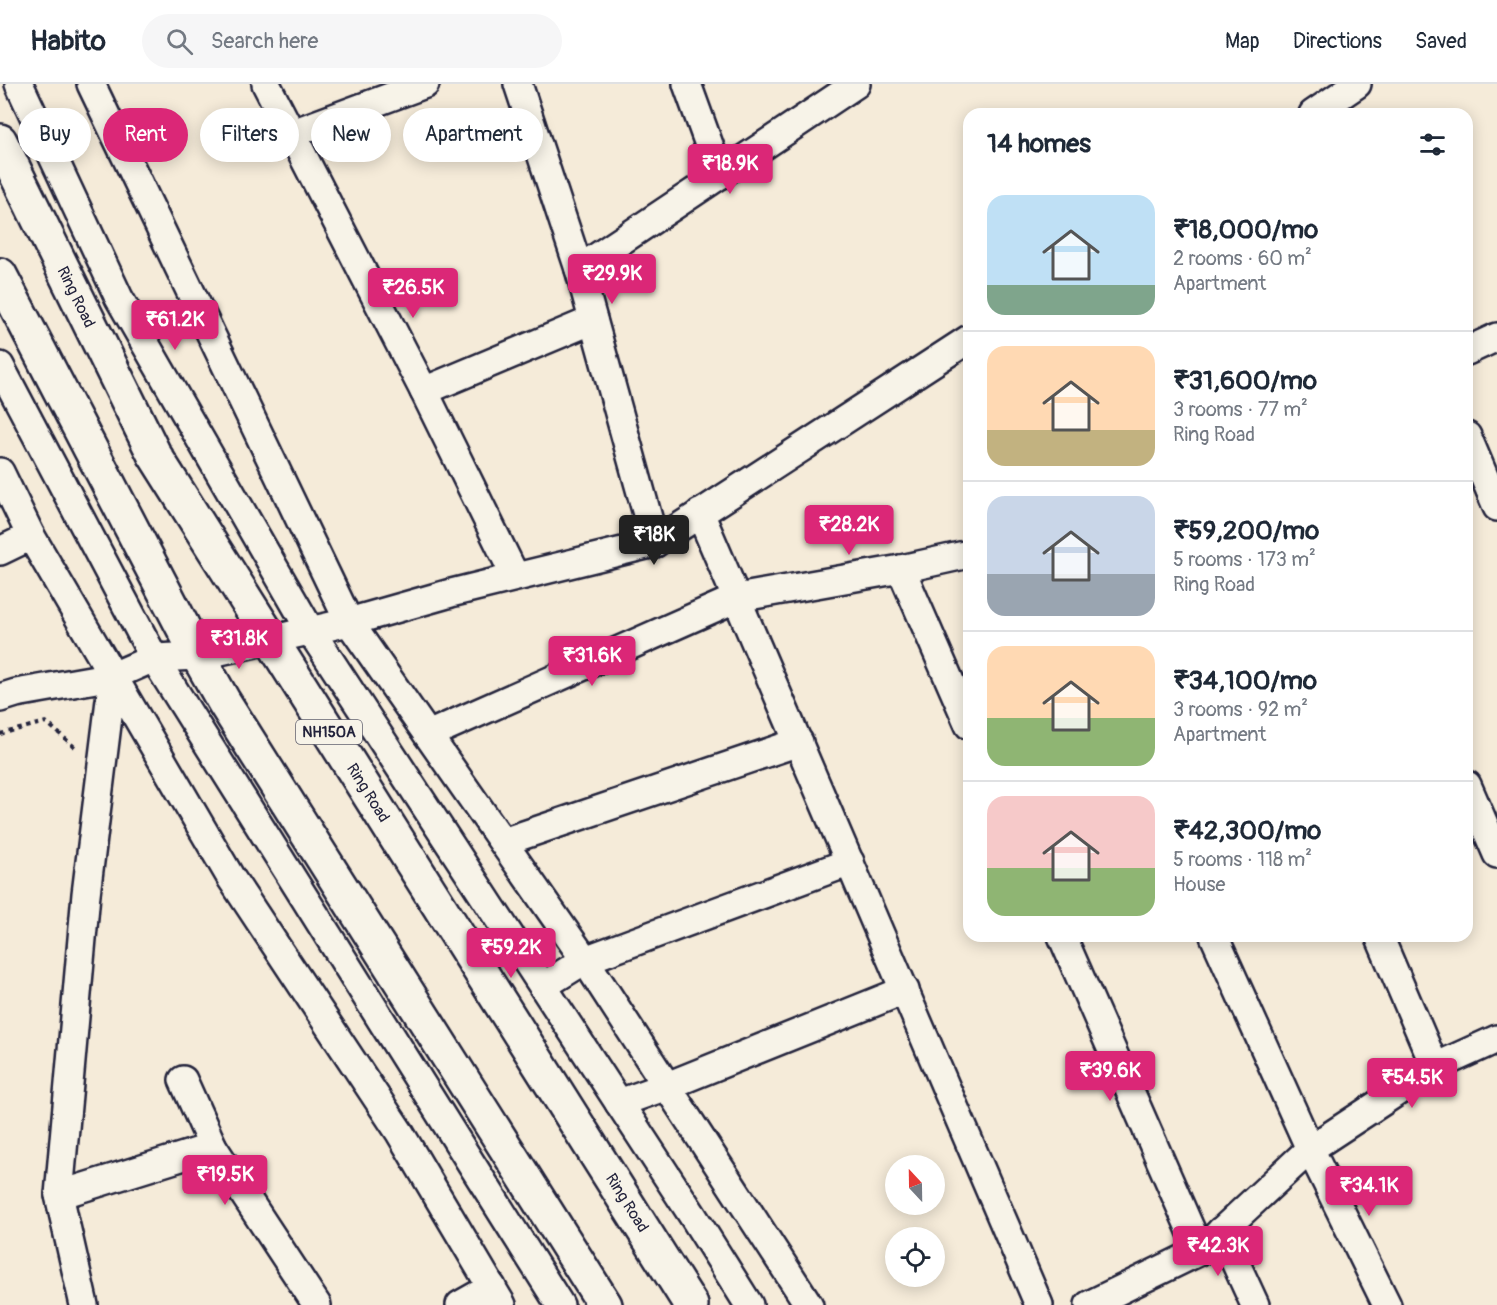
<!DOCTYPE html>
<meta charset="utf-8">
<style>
body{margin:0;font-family:Pangolin,sans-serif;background:#f6f6f7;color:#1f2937;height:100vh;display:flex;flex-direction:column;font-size:22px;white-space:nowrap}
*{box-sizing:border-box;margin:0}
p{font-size:20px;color:#747a83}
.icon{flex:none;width:33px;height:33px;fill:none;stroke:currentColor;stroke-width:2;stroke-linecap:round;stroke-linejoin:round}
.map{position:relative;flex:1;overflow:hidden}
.side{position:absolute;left:963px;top:24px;width:510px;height:834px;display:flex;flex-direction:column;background:#fff;border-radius:18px;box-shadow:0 3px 15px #0003}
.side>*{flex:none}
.top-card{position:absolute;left:18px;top:24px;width:570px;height:54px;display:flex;gap:12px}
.needle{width:39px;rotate:338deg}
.fabs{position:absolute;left:885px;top:1071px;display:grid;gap:12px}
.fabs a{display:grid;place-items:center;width:60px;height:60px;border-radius:50%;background:#fff;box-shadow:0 3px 15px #0003;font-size:30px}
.price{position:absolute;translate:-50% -51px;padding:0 14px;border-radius:6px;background:#db2777;color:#fff;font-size:20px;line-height:39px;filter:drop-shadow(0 2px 3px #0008)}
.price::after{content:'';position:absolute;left:50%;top:36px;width:18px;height:14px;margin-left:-9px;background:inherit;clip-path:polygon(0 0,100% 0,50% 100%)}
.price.on{background:#222;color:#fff}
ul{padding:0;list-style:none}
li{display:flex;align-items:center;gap:18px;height:150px;padding:0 24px}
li+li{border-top:2px solid #e0e1e3}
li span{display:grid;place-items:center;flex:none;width:168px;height:120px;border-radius:18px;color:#555}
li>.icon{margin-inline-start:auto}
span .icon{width:72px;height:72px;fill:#fffc;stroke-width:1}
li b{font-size:26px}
h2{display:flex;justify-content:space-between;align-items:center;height:72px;padding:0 24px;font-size:26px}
.tag{padding:0 21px;border-radius:27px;background:#fff;box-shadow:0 3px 15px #0003;font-size:21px;line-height:54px}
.tag.on{background:#db2777;color:#fff}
header{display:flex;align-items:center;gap:36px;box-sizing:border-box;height:84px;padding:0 30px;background:#fff;border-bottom:2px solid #e0e1e3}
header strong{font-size:28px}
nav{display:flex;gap:33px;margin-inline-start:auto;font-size:21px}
.search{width:420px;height:54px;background:#f6f6f7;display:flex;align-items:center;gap:15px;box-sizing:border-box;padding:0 21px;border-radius:33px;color:#747a83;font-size:22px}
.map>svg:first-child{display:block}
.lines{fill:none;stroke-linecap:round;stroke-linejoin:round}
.minor-casing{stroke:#22223b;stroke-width:32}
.highway-casing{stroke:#22223b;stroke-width:38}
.path{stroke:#22223b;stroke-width:4;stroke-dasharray:4.5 4.5;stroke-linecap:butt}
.minor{stroke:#f7f3e8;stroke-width:27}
.highway{stroke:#f7f3e8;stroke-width:33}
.labels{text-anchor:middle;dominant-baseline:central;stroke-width:5;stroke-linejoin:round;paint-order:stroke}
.shield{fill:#f7f3e8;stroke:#62616f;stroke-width:1.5}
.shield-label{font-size:15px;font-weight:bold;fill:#22223b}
.street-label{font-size:16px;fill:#22223b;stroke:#f7f3e8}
</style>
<header>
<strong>Habito</strong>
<div class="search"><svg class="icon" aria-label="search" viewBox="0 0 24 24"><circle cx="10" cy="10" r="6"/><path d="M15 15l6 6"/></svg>Search here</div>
<nav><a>Map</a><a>Directions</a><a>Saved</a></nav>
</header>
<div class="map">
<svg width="1497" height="1221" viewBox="0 0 1497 1221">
<rect width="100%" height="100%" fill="#f5ebd9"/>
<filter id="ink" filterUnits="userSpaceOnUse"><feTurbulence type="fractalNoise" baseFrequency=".0167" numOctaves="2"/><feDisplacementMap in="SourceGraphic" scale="12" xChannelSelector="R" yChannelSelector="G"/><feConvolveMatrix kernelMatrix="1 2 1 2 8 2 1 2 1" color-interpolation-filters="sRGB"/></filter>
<g filter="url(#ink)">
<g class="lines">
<g class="minor-casing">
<g id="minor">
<polyline points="19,0 119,214 310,546 693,1132 749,1221"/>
<polyline points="91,0 349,538 585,876 809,1221"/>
<polyline points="266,0 424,307 515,492"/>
<polyline points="518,0 579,185 655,459"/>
<polyline points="687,0 720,91"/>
<polyline points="1313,30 1357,0"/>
<polyline points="293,49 425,0"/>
<polyline points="579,185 856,0"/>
<polyline points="1467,267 1497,253"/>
<polyline points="0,282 154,574 560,1221"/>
<polyline points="424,307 593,236"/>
<polyline points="1467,352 1497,423"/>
<polyline points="0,388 31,452 231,794 400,1049 502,1221"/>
<polyline points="700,429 1039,1221"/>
<polyline points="0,467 31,452"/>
<polyline points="901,485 969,641"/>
<polyline points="0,614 16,609 113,592"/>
<polyline points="428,651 737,514 901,485 969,470"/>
<polyline points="1467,701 1497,770"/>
<polyline points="503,758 799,658"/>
<polyline points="1062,852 1200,1167"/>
<polyline points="1379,852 1435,983"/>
<polyline points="543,902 585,876 850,778"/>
<polyline points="183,996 213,1063 317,1221"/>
<polyline points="619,1019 667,1002 905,906"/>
<polyline points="59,1111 213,1063"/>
<polyline points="1221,1147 1255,1221"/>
<polyline points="84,1221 59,1111 86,810 113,592 154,574 198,572 349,538 451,509 655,459 969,255"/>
<polyline points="460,1221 492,1203"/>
<polyline points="1089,1221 1200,1167 1310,1065 1214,852"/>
<polyline points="1387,1221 1310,1065 1435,983 1497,955"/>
</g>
</g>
<g class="highway-casing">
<g id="highway">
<polyline points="0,57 154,370 691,1221"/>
<polyline points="0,191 198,572 224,618 605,1221"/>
</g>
</g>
<polyline class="path" points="0,650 46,638 77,665"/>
<use href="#minor" class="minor"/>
<use href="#highway" class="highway"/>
</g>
</g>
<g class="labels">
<rect class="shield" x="296" y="636" width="66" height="24" rx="4.5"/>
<g class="shield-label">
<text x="329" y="648">NH150A</text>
</g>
<g class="street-label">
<text transform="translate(76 213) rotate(64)">Ring Road</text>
<text transform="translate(368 709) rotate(58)">Ring Road</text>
<text transform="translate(627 1119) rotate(58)">Ring Road</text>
</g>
</g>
</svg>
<div class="fabs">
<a><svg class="needle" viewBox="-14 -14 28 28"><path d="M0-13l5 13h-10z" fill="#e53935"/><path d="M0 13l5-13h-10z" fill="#747a83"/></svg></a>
<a><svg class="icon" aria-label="locate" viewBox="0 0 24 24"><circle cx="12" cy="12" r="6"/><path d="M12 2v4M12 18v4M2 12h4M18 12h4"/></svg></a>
</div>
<b class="price" style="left:730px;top:111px">₹18.9K</b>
<b class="price" style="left:612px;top:221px">₹29.9K</b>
<b class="price" style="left:413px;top:235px">₹26.5K</b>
<b class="price" style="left:175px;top:267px">₹61.2K</b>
<b class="price" style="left:849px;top:472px">₹28.2K</b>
<b class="price on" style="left:654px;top:482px">₹18K</b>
<b class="price" style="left:239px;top:586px">₹31.8K</b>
<b class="price" style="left:592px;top:603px">₹31.6K</b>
<b class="price" style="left:511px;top:895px">₹59.2K</b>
<b class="price" style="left:1110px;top:1018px">₹39.6K</b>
<b class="price" style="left:1412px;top:1025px">₹54.5K</b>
<b class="price" style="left:225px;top:1122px">₹19.5K</b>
<b class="price" style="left:1369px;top:1133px">₹34.1K</b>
<b class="price" style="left:1218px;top:1193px">₹42.3K</b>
<div class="top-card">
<a class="tag">Buy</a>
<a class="tag on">Rent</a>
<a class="tag">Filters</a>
<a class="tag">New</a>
<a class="tag">Apartment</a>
</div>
<section class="side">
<h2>14 homes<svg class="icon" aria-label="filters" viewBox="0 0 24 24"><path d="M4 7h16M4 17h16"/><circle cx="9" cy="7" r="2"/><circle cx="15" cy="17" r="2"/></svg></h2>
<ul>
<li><span style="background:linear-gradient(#bfe0f5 75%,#7fa58c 0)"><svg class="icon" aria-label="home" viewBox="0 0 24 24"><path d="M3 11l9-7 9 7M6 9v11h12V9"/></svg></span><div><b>₹18,000/mo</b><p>2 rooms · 60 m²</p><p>Apartment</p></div></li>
<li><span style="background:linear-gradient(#ffd9b3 70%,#c2b280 0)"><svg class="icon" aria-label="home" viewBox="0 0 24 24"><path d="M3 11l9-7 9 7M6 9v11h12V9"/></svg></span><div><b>₹31,600/mo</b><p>3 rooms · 77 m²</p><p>Ring Road</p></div></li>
<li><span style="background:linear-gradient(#c9d6e8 65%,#9aa5b1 0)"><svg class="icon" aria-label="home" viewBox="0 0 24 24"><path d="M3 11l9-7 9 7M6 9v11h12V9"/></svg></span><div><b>₹59,200/mo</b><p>5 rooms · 173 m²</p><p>Ring Road</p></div></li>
<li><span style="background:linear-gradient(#ffd9b3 60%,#8fb573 0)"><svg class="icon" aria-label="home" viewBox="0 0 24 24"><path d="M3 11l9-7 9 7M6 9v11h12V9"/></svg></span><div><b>₹34,100/mo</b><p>3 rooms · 92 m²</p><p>Apartment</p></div></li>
<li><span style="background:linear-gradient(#f6c9c9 60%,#8fb573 0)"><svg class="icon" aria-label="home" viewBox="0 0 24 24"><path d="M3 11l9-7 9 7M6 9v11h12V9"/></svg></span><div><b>₹42,300/mo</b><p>5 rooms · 118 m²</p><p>House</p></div></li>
</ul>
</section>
</div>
